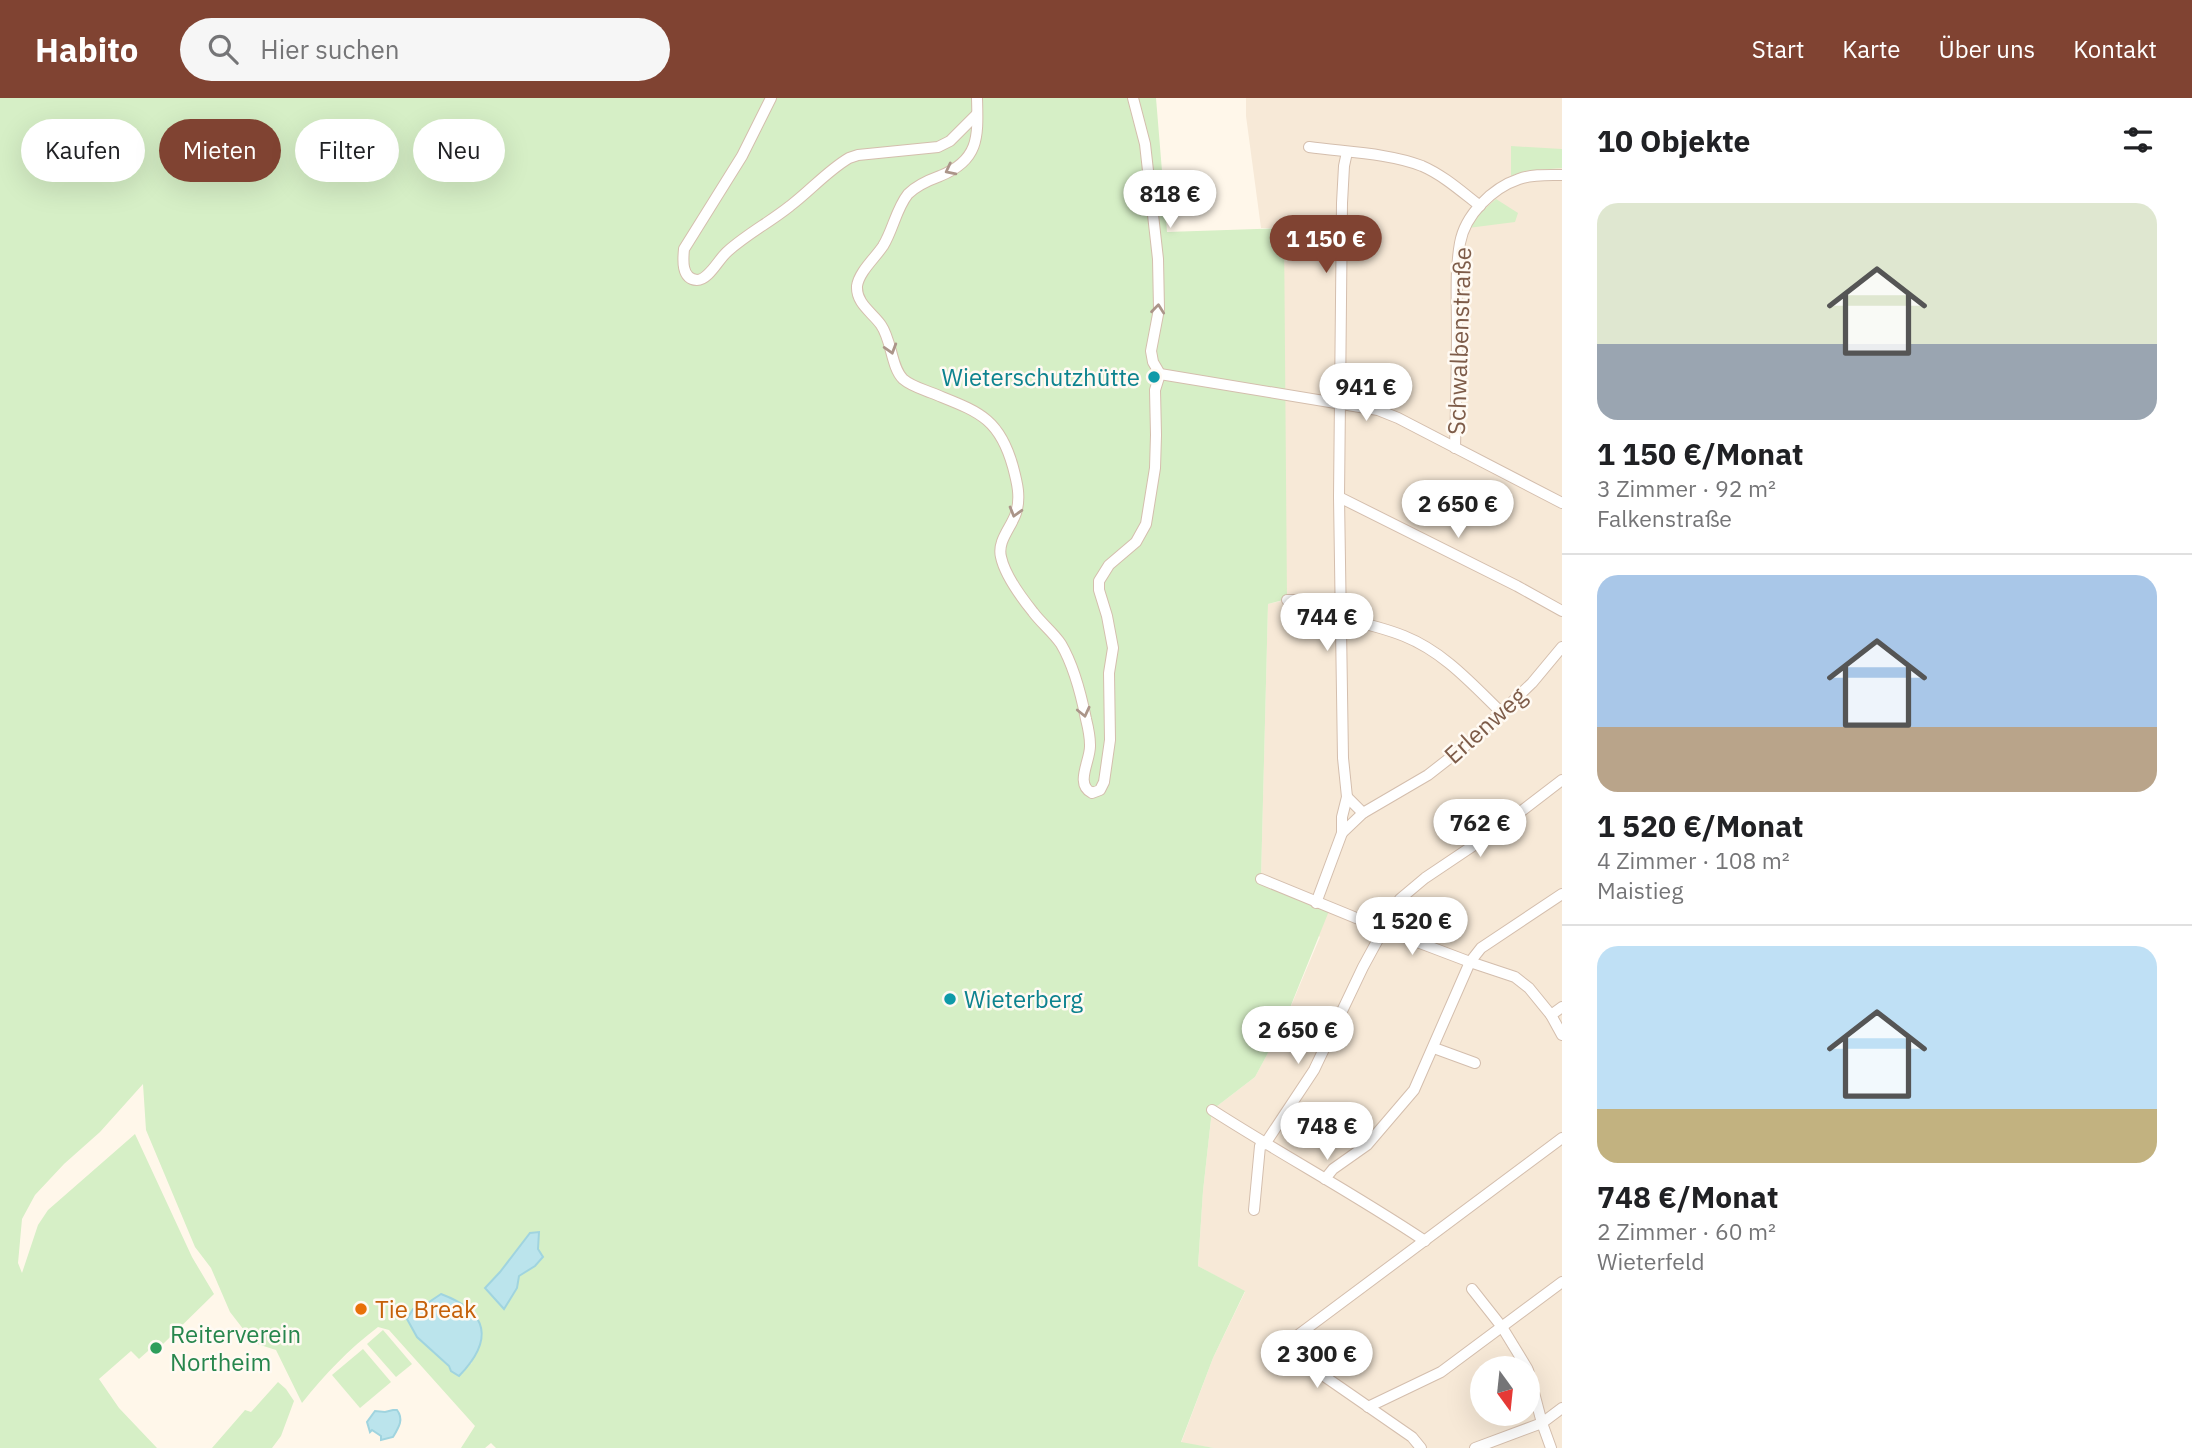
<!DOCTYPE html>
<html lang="de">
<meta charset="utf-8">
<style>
body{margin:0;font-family:"IBM Plex Sans",sans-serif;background:#f6f6f6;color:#202124;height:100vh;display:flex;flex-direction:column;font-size:26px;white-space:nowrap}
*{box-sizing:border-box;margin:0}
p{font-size:23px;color:#757577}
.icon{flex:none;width:38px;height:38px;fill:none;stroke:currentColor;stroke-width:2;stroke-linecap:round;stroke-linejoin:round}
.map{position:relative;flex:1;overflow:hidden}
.drawer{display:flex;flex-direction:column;background:#fff;width:630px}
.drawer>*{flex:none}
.hud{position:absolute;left:21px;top:21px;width:665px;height:63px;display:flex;gap:14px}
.needle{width:46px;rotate:165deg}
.tools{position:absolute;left:1470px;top:1258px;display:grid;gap:14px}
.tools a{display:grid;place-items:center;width:70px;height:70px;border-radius:50%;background:#fff;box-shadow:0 7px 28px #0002;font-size:35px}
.price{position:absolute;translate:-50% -60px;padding:0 16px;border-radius:24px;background:#fff;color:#222;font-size:23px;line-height:46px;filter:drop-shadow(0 2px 4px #0008)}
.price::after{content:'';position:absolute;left:50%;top:42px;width:21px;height:16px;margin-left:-10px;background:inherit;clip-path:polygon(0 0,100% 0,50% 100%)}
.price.current{background:#804332;color:#fff}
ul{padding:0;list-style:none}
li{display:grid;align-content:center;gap:14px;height:371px;padding:0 35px}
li+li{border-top:2px solid #e0e0e0}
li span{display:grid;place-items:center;height:217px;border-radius:21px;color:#555}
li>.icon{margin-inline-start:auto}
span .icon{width:126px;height:126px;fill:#fffc;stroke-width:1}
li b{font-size:30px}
h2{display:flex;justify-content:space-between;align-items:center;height:84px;padding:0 35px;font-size:30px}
.chip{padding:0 24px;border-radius:32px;background:#fff;box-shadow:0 7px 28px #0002;font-size:24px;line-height:63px}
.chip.current{background:#804332;color:#fff}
header{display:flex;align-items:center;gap:42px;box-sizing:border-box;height:98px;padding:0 35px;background:#804332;color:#fff}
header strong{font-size:33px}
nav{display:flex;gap:38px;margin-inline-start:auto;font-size:24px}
.search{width:490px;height:63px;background:#f6f6f6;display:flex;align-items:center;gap:18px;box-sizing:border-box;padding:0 24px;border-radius:38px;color:#757577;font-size:26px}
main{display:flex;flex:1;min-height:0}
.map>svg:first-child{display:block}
.residential{fill:#f7e9d7;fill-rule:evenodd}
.green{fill:#d6efc6;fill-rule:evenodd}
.water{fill:#bbe4ec;stroke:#a0d4df;stroke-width:2}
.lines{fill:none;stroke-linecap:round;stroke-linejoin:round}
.minor-casing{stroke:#d4bead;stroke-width:12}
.minor{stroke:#fff;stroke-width:10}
.oneway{stroke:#ab9589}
.culture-dot{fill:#0f9aa8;stroke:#fffaf3;stroke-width:2.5}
.food-dot{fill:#e8710a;stroke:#fffaf3;stroke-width:2.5}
.leisure-dot{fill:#2e9e5b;stroke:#fffaf3;stroke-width:2.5}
.labels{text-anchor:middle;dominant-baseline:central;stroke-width:5;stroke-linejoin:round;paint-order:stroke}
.street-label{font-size:24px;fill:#7e5c49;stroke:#fffaf3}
.culture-label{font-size:24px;fill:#0d838f;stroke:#fffaf3;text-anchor:end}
.food-label{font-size:24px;fill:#c56008;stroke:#fffaf3;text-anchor:start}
.leisure-label{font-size:24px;fill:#27864d;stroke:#fffaf3;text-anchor:start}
</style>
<header>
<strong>Habito</strong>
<div class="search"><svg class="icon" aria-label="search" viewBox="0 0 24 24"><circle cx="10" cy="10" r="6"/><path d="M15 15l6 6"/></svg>Hier suchen</div>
<nav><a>Start</a><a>Karte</a><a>Über uns</a><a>Kontakt</a></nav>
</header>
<main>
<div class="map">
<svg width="1562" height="1350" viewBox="0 0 1562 1350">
<rect width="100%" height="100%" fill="#fff7ea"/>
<path class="residential" d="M1246 0H1562V1350H1214L1181 1345 1213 1260 1245 1194 1198 1168 1203 1093 1212 1012 1255 979 1283 927 1320 839 1261 781 1268 506 1286 502 1283 130H1261L1246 18ZM1482 1270H1528V1316H1482Z"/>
<g class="green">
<path d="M0 0H1156L1167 134 1284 130 1287 501 1268 506 1261 781 1329 813 1283 927 1255 979 1212 1012 1203 1093 1198 1168 1245 1193 1213 1260 1181 1344 1214 1350H496L491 1345 485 1350H461L475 1328 389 1232 378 1229C349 1251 325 1276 302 1305L276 1252 254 1245 230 1214 211 1170 195 1149 146 1032 143 986 100 1034 64 1066 35 1097 22 1121 18 1165 22 1175 38 1127 48 1112 135 1036 192 1159 214 1196 163 1246 157 1245 139 1261 131 1253 99 1281 119 1310 157 1350H0ZM441 1196 475 1255 471 1266 449 1268C427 1250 422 1237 413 1211L426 1206Z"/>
<polygon points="1511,48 1562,51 1562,70 1525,73 1511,78"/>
<polygon points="1496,101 1518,115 1515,124 1468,130 1480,115"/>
<polygon points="383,1232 412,1266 396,1279 367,1246"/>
<polygon points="363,1251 391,1284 360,1310 332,1277"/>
<polygon points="278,1284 286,1291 294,1303 281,1338 272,1350 212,1350 245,1312 251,1314"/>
</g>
<g class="water">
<polygon points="539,1134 538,1151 543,1159 535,1168 519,1178 517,1190 504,1211 485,1190 500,1174 530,1135"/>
<path d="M441 1196C489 1214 494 1242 459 1278L451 1273 449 1268 417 1239 407 1221 413 1211 426 1206Z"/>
<path d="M393 1312H397C404 1321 399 1329 393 1339L381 1342V1338L372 1332 370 1334 367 1324 375 1313 385 1314Z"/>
</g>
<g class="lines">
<g class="minor-casing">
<g id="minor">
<path d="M771 0 742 58 684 151C683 161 681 181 697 182 709 182 719 160 728 153 747 136 770 124 790 108 810 93 827 73 849 60L858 57 938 49 950 43 977 16"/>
<path d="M977 0C978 38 980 62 940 78 929 82 917 87 908 96 896 111 893 132 883 148 875 160 859 174 857 188 856 206 873 215 881 227 892 243 891 269 903 281 911 288 922 291 932 295 976 313 999 318 1013 369 1017 384 1021 399 1016 415 1011 430 997 443 1001 459 1005 478 1021 499 1033 514 1041 525 1053 534 1061 546 1074 568 1081 596 1086 621 1088 629 1090 638 1090 647 1091 662 1074 686 1092 695L1100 692 1104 684 1110 642 1109 575 1113 550 1107 518 1099 492V483L1109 467 1136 444 1146 426 1155 370 1156 337 1155 292 1160 276"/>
<polyline points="1133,0 1145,46 1158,161 1159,211 1151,253 1153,264 1160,276"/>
<path d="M1309 49C1344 54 1389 55 1422 68 1443 77 1462 94 1480 108"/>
<polyline points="1160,276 1378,312 1398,320 1562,405"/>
<path d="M1455 350C1456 310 1457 271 1457 231 1457 203 1455 173 1460 145 1465 117 1492 90 1519 81 1533 76 1548 77 1562 77"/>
<polyline points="1339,399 1517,488 1562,513"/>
<polyline points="1287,502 1340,502"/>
<path d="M1341 520C1363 525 1384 530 1404 538 1444 554 1472 586 1502 615"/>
<polyline points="1347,699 1363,715"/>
<polyline points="1342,735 1363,715 1428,677 1469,645 1532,585 1562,549"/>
<polyline points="1261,781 1383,831 1470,864 1515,879 1529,890 1551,917 1562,937"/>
<polyline points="1316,805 1342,735 1342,719 1347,699 1343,660 1339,399 1342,105 1344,68 1347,54"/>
<polyline points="1551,917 1562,909"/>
<polyline points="1434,950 1475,965"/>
<path d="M1212 1012C1282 1057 1355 1096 1425 1143"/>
<polyline points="1325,1081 1333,1071 1367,1047 1414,992 1470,864 1481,850 1562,796"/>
<polyline points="1254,1112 1260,1048 1265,1046 1314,972 1363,869 1400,801 1425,780 1498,731 1562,682"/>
<polyline points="1472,1191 1502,1229 1527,1270"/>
<polyline points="1528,1272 1542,1325 1551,1350"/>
<polyline points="1368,1309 1441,1274 1562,1184"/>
<polyline points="1421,1350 1412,1339 1282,1249 1562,1040"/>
<polyline points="1475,1350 1542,1325 1562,1310"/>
</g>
</g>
<use href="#minor" class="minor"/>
</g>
<defs><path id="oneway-chevron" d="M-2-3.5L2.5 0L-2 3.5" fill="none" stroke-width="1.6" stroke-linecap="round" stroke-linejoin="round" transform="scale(1.75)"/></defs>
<g class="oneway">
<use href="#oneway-chevron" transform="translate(950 72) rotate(153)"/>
<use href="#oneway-chevron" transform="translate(1158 211) rotate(-84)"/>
<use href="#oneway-chevron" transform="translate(891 251) rotate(73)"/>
<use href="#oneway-chevron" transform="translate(1015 414) rotate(106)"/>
<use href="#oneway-chevron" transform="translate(1084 614) rotate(77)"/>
</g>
<g class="culture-dot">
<circle cx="1154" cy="279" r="7"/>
<circle cx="950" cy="901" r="7"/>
</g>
<circle class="food-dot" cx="361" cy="1211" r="7"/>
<circle class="leisure-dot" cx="156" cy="1250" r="7"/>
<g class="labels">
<g class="street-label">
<text transform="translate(1459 243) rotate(-88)">Schwalbenstraße</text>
<text transform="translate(1485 627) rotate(-42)">Erlenweg</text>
</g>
<g class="culture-label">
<text x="1140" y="279">Wieterschutzhütte</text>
<text x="964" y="901" text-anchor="start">Wieterberg</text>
</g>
<g class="food-label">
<text x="375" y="1211">Tie Break</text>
</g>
<g class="leisure-label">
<text x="170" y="1236">Reiterverein<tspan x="170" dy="28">Northeim</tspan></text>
</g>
</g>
</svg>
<div class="tools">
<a><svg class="needle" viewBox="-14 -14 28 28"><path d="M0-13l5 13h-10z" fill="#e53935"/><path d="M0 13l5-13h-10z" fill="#757577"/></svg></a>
</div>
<b class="price" style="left:1170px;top:132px">818 €</b>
<b class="price current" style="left:1326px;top:177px">1 150 €</b>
<b class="price" style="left:1366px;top:325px">941 €</b>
<b class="price" style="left:1458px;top:442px">2 650 €</b>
<b class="price" style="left:1327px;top:555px">744 €</b>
<b class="price" style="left:1480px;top:761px">762 €</b>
<b class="price" style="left:1412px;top:859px">1 520 €</b>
<b class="price" style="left:1298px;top:968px">2 650 €</b>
<b class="price" style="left:1327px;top:1064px">748 €</b>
<b class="price" style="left:1317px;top:1292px">2 300 €</b>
<div class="hud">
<a class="chip">Kaufen</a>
<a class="chip current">Mieten</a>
<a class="chip">Filter</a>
<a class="chip">Neu</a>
</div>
</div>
<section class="drawer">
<h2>10 Objekte<svg class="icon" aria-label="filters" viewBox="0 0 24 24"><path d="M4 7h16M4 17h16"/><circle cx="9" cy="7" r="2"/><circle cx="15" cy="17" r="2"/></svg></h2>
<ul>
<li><span style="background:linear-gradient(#dfe7d0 65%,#9aa5b1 0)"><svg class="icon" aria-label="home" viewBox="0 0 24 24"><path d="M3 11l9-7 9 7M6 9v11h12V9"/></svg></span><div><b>1 150 €/Monat</b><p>3 Zimmer · 92 m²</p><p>Falkenstraße</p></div></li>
<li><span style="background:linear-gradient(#a9c7e8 70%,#b9a48a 0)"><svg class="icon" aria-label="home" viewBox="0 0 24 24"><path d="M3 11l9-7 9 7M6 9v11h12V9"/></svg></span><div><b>1 520 €/Monat</b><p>4 Zimmer · 108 m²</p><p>Maistieg</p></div></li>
<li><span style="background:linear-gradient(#bfe0f5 75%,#c2b280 0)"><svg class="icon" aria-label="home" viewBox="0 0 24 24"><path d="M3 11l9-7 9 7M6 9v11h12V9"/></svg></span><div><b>748 €/Monat</b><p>2 Zimmer · 60 m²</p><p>Wieterfeld</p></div></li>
</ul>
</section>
</main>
